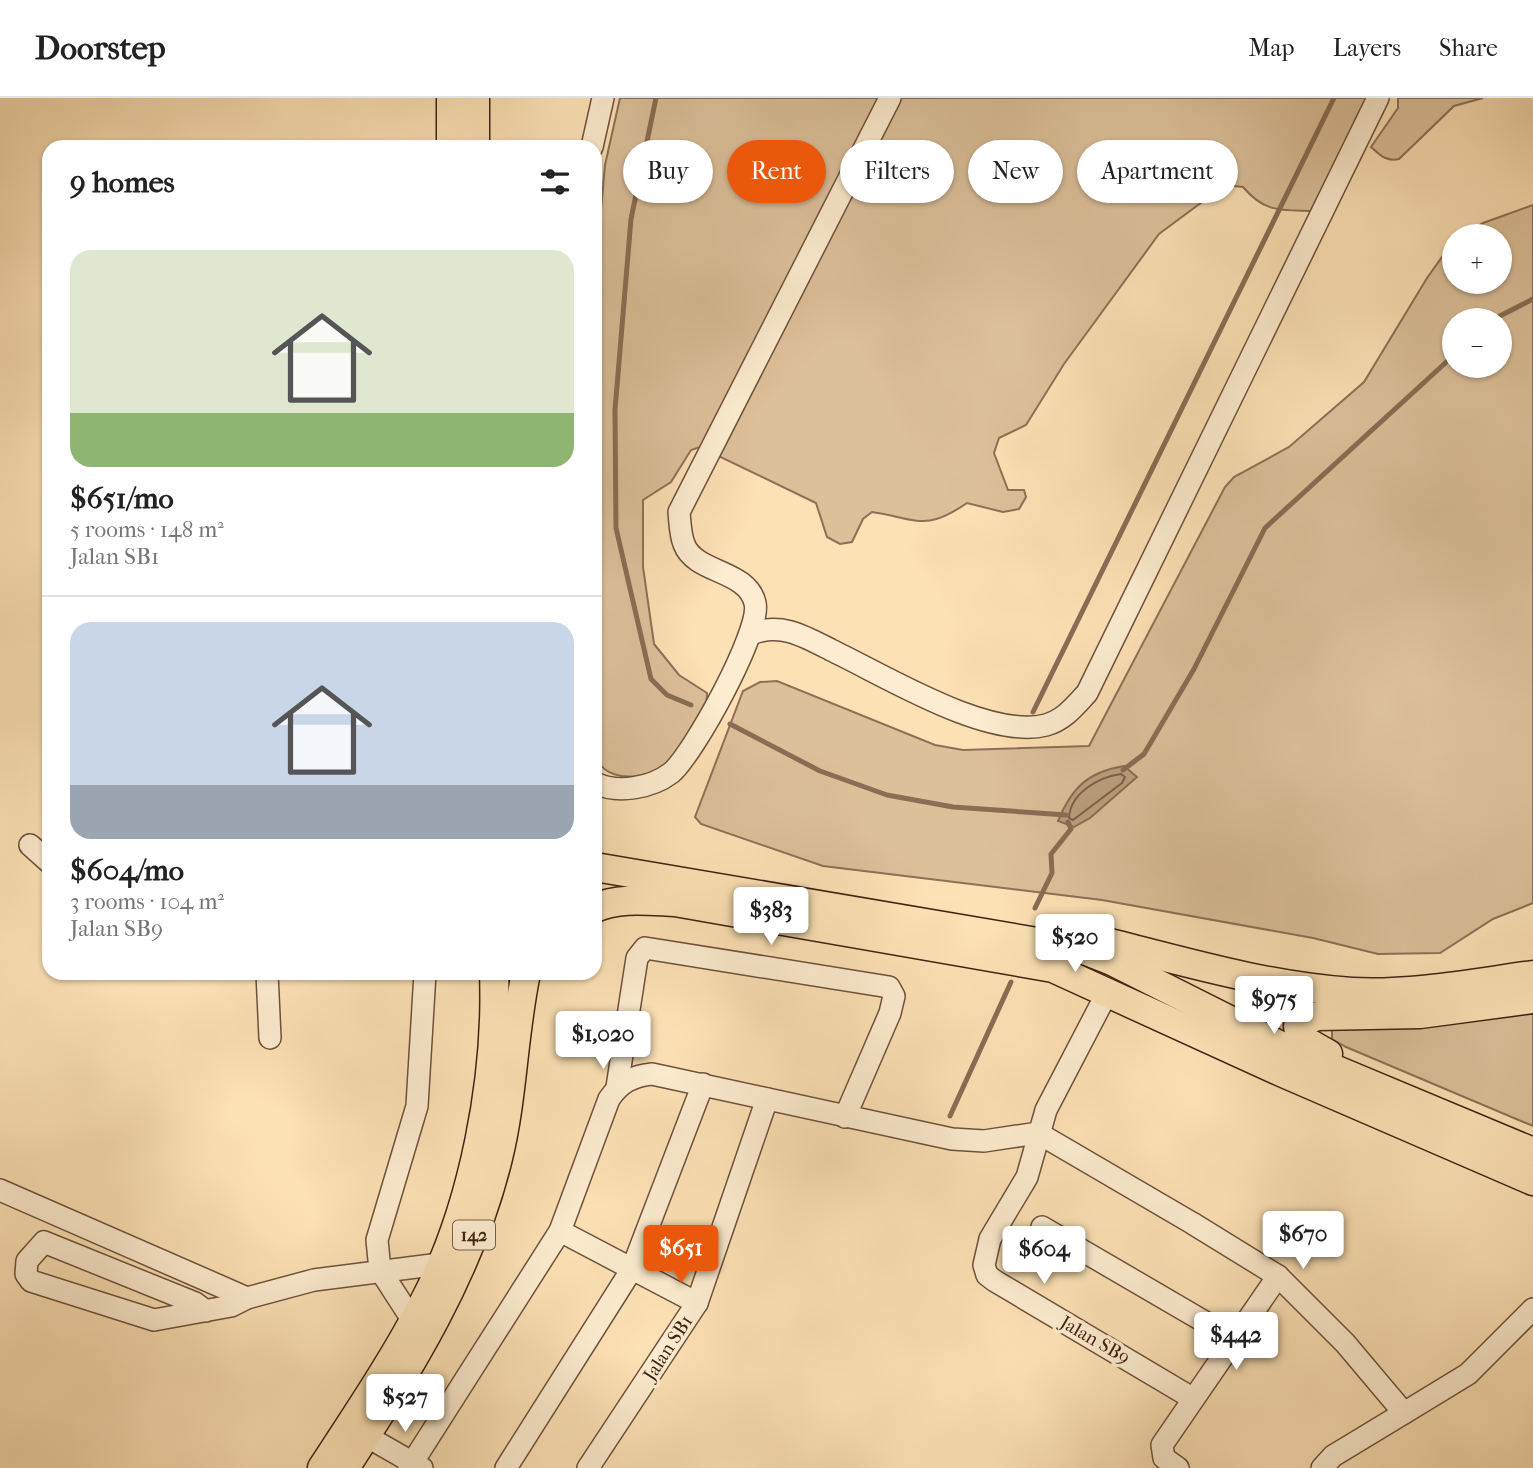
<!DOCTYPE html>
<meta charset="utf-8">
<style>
body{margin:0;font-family:"IM FELL French Canon",serif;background:#f6f6f6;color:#222;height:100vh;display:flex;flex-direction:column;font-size:26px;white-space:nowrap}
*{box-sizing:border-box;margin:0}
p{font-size:23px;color:#767676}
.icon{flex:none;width:38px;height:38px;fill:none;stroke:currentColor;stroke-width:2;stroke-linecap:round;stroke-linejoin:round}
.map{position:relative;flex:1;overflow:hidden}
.sheet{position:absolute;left:42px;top:42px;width:560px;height:840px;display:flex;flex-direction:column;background:#fff;border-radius:21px;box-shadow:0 2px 5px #0004}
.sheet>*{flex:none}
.top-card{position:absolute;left:623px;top:42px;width:665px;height:63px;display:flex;gap:14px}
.controls{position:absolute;left:1442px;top:126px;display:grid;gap:14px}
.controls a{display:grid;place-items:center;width:70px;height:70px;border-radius:50%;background:#fff;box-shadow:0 2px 5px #0004;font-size:35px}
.price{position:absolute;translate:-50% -60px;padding:0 16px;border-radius:7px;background:#fff;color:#222;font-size:23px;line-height:46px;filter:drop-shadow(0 2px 4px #0008)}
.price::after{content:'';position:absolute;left:50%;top:42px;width:21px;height:16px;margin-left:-10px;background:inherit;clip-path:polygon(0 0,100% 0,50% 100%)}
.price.current{background:#ea580c;color:#fff}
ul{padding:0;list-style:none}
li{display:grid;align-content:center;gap:14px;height:371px;padding:0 28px}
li+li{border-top:2px solid #e0e0e0}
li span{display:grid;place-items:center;height:217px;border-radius:21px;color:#555}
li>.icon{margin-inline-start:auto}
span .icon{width:126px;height:126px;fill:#fffc;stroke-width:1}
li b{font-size:30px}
h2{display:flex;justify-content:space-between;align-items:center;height:84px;padding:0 28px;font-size:30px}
.chip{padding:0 24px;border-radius:32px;background:#fff;box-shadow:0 2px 5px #0004;font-size:24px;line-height:63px}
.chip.current{background:#ea580c;color:#fff}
header{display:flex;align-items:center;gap:42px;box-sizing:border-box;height:98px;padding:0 35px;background:#fff;border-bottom:2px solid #e0e0e0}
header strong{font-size:33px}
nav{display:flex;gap:38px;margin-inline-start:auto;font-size:24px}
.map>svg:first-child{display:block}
.green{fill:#dcc09a;stroke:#8d7057;stroke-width:2;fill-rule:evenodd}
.water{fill:#bba07e;stroke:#896d54;stroke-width:2}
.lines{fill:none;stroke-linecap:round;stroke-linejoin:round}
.shore{stroke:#7c6049;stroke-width:2}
.stream{stroke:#896d54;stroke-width:5}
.minor-casing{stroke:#6e513c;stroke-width:24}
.major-casing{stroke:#3e2114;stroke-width:31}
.minor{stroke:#fdeccf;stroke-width:21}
.major{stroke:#fce1b5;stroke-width:28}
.labels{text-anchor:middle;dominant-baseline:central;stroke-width:7;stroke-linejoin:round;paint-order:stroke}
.shield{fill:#fdeccf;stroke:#775e4c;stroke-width:2}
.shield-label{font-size:18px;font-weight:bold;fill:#3e2114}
.street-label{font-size:19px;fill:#3e2114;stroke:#fdeccf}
</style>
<header>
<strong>Doorstep</strong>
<nav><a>Map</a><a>Layers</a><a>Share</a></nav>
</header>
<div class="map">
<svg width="1533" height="1370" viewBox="0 0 1533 1370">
<rect width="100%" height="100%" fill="#fce1b5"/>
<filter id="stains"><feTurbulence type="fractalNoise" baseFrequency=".00286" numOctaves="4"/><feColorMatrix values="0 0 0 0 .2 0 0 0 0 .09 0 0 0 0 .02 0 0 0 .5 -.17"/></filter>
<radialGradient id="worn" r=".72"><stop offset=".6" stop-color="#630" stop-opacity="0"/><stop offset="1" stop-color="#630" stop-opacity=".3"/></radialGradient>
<g class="green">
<path d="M620 0H1367L1312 113C1281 112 1265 115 1243 89L1225 87 1159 136 1064 266 1026 327 999 340 994 355 1008 392H1024L1026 399 1019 411 1003 414 967 405C925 434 918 421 872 414L863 421 852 444 840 446 827 439 816 405 700 349 691 352 671 384 643 402V469L654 546 679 577 707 595C708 616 687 645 673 662 657 679 613 687 599 665L595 607V178L605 67Z"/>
<path d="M1398 0H1483L1454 8 1399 61C1386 64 1380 57 1371 49L1398 10Z"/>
<path d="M1533 107V805L1493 821 1440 855 1378 856 1313 840 1102 802 823 768 701 726 695 719 743 593 760 584 777 583 935 647 963 652 1089 648 1225 389 1234 379 1289 349 1364 284 1427 180 1452 145 1454 143V184H1500V138H1462L1483 125ZM1454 222H1500V268H1454Z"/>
<polygon points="1533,910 1533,1028 1346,949 1332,941 1332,932 1422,925"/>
</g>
<path class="water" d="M1124 668 1137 679 1090 720 1074 729 1058 723C1072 689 1088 674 1124 668Z"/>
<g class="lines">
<path class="shore" d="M1121 676 1125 679 1122 685 1073 722 1069 720C1070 695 1099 679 1121 676Z"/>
<g class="stream">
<polyline points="656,0 631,121 615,312 616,430 651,581 667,597 691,607"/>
<polyline points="1492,222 1533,201"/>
<polyline points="1033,614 1334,0"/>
<polyline points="730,626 820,673 887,697 953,709 1066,717"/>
<polyline points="1123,672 1144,656 1194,571 1265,430 1454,257"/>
<polyline points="1035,810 1052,775 1051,756 1071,731 1068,724"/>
<polyline points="950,1018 1011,884"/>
</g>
<g class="minor-casing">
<g id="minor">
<polyline points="592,49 603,0"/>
<path d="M751 536C781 524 804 538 831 552 884 577 988 642 1046 627 1064 622 1075 608 1087 595L1378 0"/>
<path d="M595 685C618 696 651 690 671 675 693 657 762 532 755 505 747 471 695 476 684 446 680 436 680 424 679 414L890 0"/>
<polyline points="30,747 49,764"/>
<polyline points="267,875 270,940"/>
<polyline points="1108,893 1046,1012 1027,1079 990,1141 984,1167 987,1177 995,1183 1192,1300"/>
<polyline points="617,989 637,860 645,850 889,889 894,898 890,915 845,1019"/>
<polyline points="0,1092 247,1200"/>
<polyline points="1042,1129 1234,1241"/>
<polyline points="560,1133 697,1205"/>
<polyline points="206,1213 195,1205 44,1144 27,1163 26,1176 31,1183 154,1222 231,1208 247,1200 314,1182 440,1166"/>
<polyline points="413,1223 380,1172 377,1142 417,1008 425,875"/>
<polyline points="1404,1315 1468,1276 1533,1211"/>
<polyline points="366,1338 422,1370"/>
<path d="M409 1370 560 1133 609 1001C620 985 632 978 652 976L952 1041 984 1043 1038 1035 1192 1125 1278 1178 1345 1245 1404 1315 1333 1358 1322 1370"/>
<polyline points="506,1370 632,1171 703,986"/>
<polyline points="588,1370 697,1205 767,1001"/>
<polyline points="1178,1370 1164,1360 1162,1347 1278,1178"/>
</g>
</g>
<g class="major-casing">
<g id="major">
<polyline points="451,49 451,0"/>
<polyline points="475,49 475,0"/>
<polyline points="595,769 1084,852 1112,863 1291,953 1533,1054"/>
<path d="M595 810C619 799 649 803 675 804L1053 870 1281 974 1533 1083"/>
<path d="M1090 840C1176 861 1262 888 1352 894 1412 897 1474 885 1533 877"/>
<polyline points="1328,956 1300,940 1298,928 1301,923 1318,918 1420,916 1533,901"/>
<path d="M322 1370C358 1315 395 1260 425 1202 474 1109 498 979 494 875"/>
<path d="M345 1370C409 1271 470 1175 498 1060 513 999 513 936 526 875"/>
</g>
</g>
<use href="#minor" class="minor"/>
<use href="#major" class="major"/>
</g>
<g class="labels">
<rect class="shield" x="453" y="1122.5" width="42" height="29" rx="5"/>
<g class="shield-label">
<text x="474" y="1137">142</text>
</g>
<g class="street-label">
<text transform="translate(1095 1242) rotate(30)">Jalan SB9</text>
<text transform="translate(668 1250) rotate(-57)">Jalan SB1</text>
</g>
</g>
<rect width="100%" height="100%" filter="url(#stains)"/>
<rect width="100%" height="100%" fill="url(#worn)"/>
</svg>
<div class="controls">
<a>+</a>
<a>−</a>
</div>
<b class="price" style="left:771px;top:849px">$383</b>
<b class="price" style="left:1075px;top:876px">$520</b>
<b class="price" style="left:1274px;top:938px">$975</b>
<b class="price" style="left:603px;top:973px">$1,020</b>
<b class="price" style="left:1303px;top:1173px">$670</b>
<b class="price current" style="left:681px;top:1187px">$651</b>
<b class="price" style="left:1044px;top:1188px">$604</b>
<b class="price" style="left:1236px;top:1274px">$442</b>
<b class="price" style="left:405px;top:1336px">$527</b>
<div class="top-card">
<a class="chip">Buy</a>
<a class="chip current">Rent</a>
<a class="chip">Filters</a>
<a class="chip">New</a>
<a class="chip">Apartment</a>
</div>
<section class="sheet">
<h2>9 homes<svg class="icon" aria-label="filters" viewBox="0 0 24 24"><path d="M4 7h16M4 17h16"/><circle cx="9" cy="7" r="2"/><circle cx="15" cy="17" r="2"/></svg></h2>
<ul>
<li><span style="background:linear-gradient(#dfe7d0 75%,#8fb573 0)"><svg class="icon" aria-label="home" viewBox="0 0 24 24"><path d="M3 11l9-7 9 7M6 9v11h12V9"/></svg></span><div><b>$651/mo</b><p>5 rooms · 148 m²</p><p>Jalan SB1</p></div></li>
<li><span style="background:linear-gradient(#c9d6e8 75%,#9aa5b1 0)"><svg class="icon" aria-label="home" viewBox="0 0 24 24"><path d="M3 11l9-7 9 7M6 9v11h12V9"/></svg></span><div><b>$604/mo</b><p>3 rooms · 104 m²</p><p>Jalan SB9</p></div></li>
</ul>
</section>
</div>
